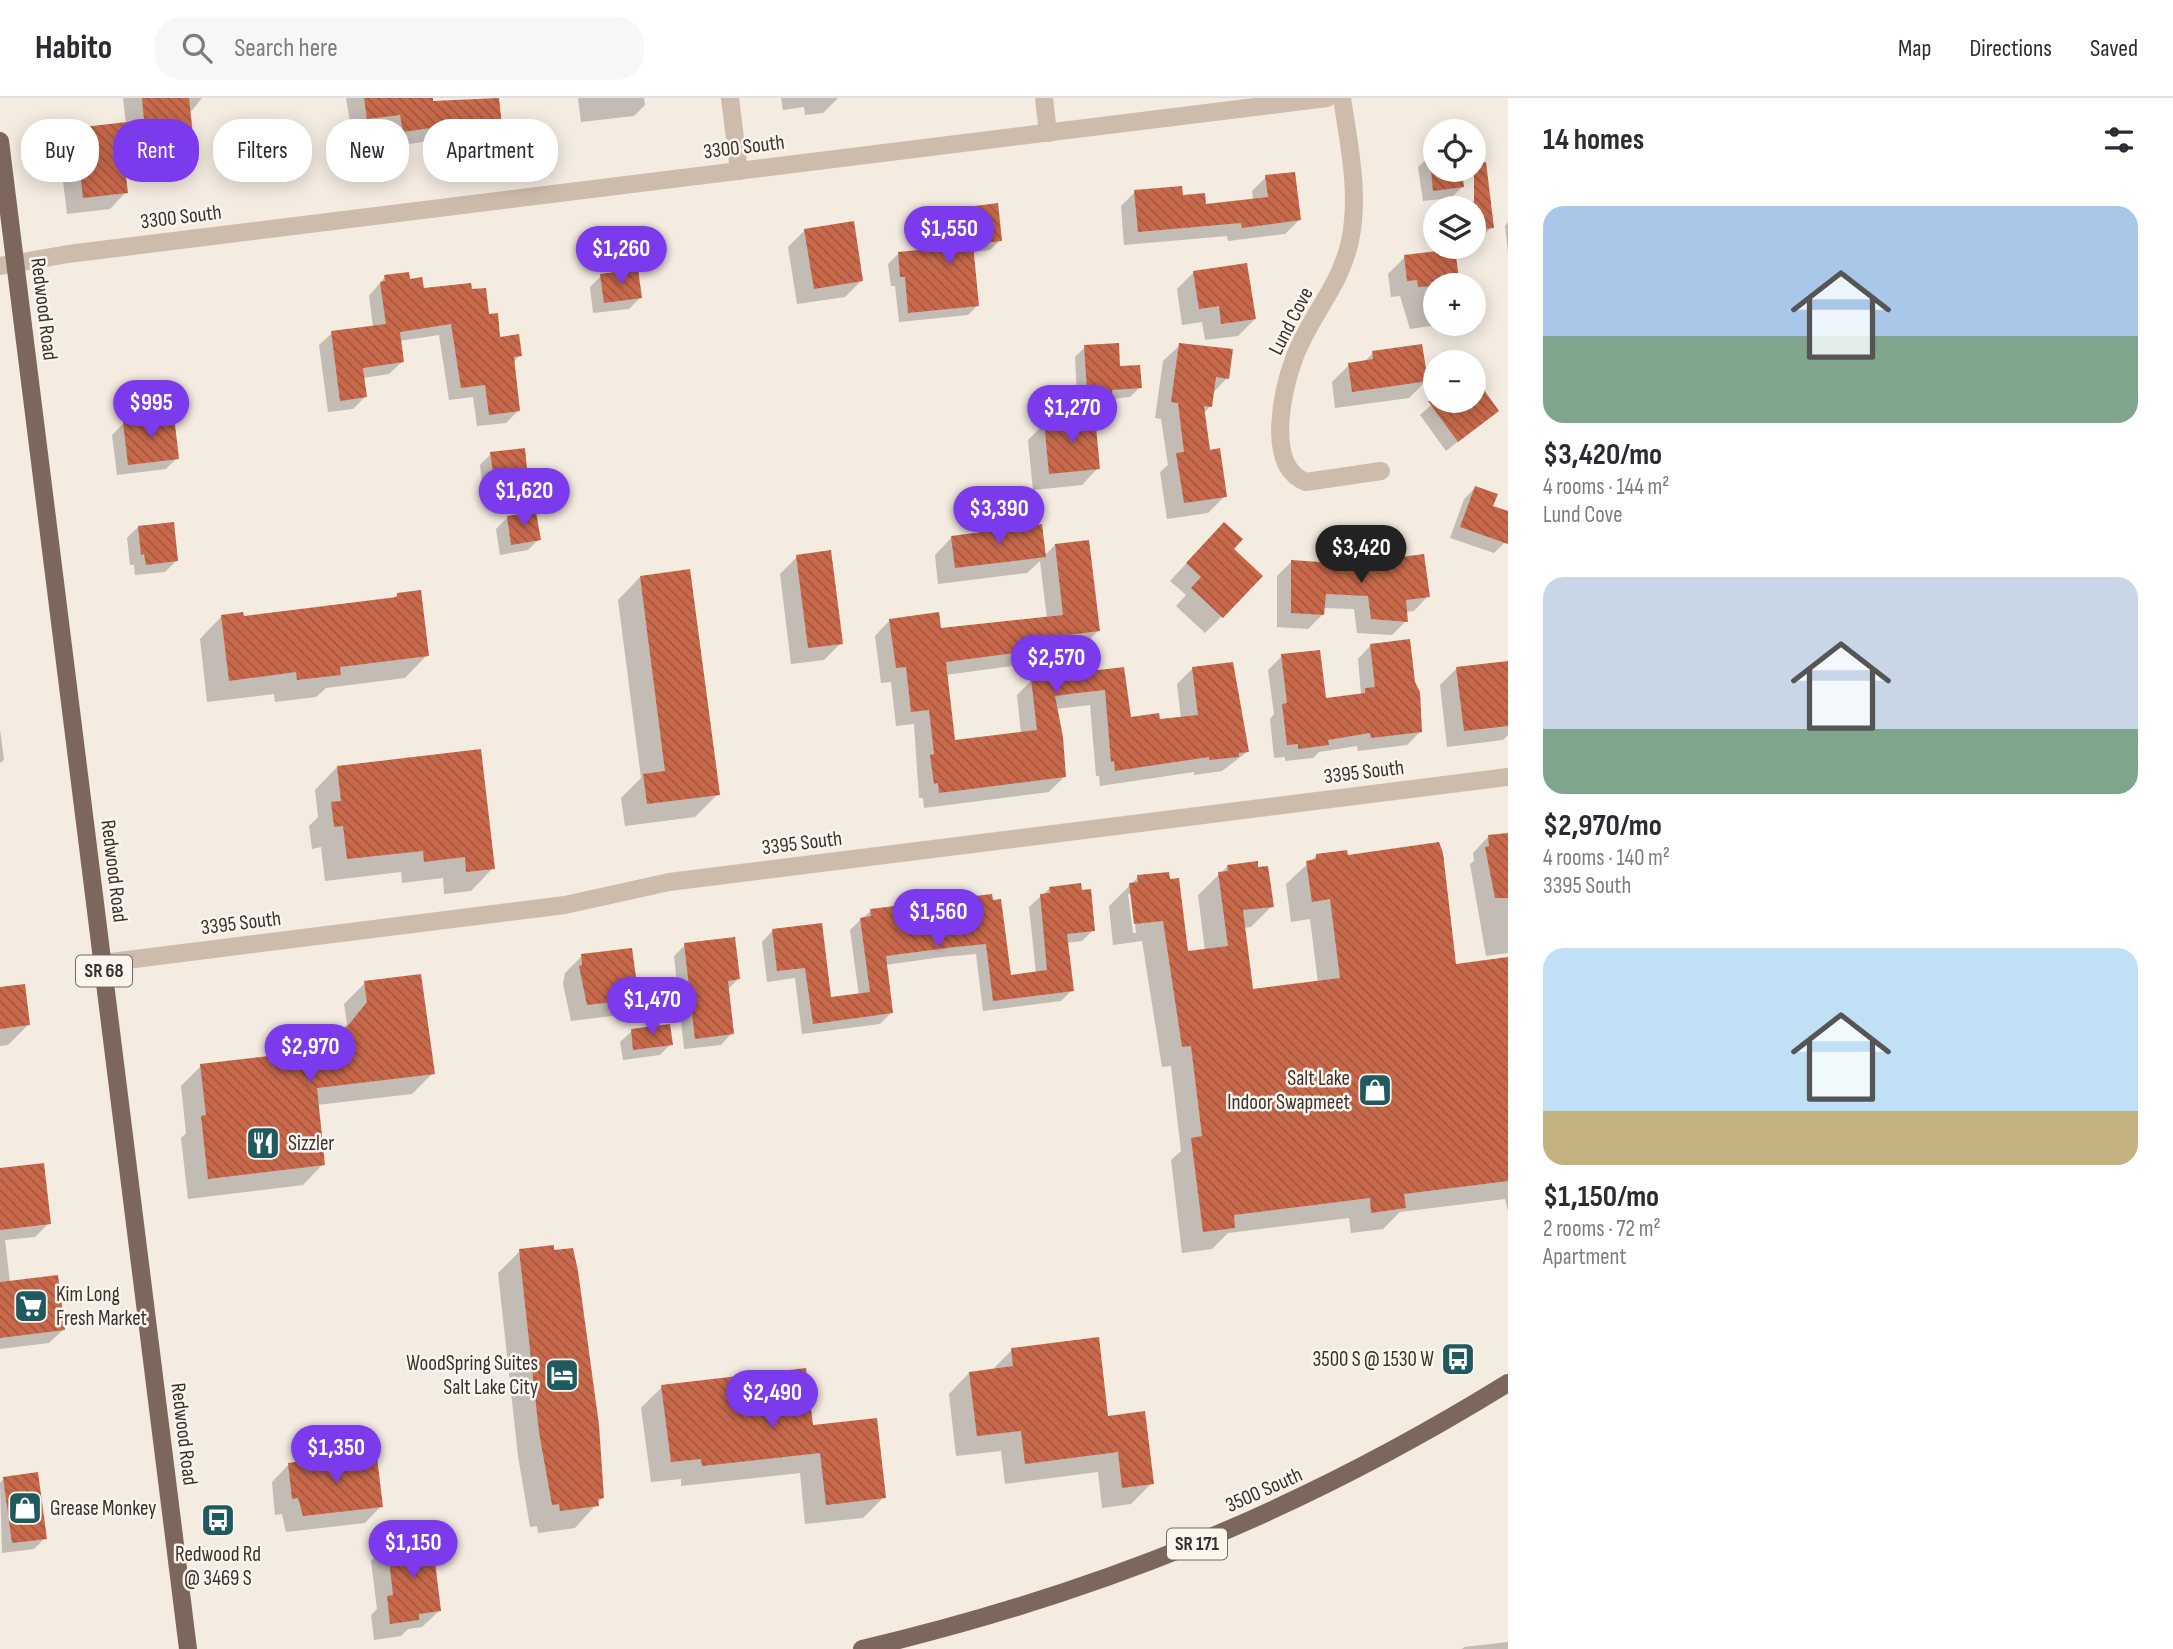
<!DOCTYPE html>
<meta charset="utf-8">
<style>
body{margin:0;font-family:"Sofia Sans Condensed",sans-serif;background:#f7f7f7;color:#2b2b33;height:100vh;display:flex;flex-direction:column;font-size:26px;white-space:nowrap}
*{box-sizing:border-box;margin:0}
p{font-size:23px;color:#7c7c81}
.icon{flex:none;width:38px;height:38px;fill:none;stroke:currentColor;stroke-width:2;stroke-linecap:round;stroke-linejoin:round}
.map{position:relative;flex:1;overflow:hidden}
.sheet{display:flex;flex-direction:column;background:#fff;width:665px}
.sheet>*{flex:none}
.hud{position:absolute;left:21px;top:21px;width:665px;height:63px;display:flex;gap:14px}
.buttons{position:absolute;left:1423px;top:21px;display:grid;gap:14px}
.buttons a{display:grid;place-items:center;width:63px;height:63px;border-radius:50%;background:#fff;box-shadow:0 4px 18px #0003;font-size:35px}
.price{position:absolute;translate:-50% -60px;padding:0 16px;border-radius:24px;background:#7c3aed;color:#fff;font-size:23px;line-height:46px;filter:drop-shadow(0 2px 4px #0008)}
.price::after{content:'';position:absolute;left:50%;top:42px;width:21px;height:16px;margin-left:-10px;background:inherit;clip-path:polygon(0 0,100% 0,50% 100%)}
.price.on{background:#222;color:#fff}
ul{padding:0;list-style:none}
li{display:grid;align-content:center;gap:14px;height:371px;padding:0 35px}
li span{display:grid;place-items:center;height:217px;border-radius:21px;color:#555}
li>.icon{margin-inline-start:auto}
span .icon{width:126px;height:126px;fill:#fffc;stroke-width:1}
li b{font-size:30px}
h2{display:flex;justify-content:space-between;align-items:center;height:84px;padding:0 35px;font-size:30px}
.tag{padding:0 24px;border-radius:28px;background:#fff;box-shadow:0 4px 18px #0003;font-size:24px;line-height:63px}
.tag.on{background:#7c3aed;color:#fff}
header{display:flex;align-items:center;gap:42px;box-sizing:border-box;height:98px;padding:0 35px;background:#fff;border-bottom:2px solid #e1e1e2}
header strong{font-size:33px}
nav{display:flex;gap:38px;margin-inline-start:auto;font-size:24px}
.search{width:490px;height:63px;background:#f7f7f7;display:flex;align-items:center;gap:18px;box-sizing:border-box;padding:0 24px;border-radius:28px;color:#7c7c81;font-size:26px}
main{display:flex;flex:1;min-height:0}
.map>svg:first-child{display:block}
.shadow{fill:#0003;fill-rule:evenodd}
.building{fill:url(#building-back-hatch)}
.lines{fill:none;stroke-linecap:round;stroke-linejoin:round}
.street{stroke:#cdbbac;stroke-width:18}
.primary{stroke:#7d675c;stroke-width:18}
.labels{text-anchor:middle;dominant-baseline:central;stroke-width:5;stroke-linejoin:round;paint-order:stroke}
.shield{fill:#fbf5ee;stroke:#756b66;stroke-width:2}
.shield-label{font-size:19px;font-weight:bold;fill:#3b302b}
.street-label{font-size:21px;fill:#3b302b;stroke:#fbf5ee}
.poi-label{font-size:21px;fill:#3b302b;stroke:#fbf5ee;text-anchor:end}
</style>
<header>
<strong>Habito</strong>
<div class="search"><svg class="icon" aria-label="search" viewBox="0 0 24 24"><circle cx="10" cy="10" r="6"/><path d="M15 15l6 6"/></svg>Search here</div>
<nav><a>Map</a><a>Directions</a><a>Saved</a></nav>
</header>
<main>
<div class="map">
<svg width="1508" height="1551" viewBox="0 0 1508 1551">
<defs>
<pattern id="building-back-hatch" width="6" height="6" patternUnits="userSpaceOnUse" patternTransform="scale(1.75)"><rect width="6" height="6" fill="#c8694b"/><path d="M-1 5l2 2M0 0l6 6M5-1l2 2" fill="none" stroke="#a4573f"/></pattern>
</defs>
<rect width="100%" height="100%" fill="#f4ebe1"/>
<g class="shadow">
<polygon points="123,0 202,0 189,16 192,46 175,62 123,68 126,94 110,111 67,116 59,49 76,32 126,26"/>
<polygon points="346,0 426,0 427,6 498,0 501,27 485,43 452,47 451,40 388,49 385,31 352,36"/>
<polygon points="578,0 644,0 645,7 634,18 581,24"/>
<polygon points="781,0 838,0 823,15 805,17 804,9 783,12"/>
<polygon points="1435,57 1435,72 1460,72 1462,89 1451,100 1423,103 1418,69 1430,58"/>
<polygon points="1266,79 1299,122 1285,136 1228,143 1227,138 1124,147 1121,108 1135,94 1204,108 1253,102 1252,93"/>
<polygon points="1489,101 1492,129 1481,140 1474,141 1474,134 1483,133 1483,129 1474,131 1474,110 1455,110 1461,105"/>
<polygon points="967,110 1000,142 990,152 972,154 978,207 968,217 899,224 895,188 891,188 888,166 898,156 930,153 940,143 960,141 958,120"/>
<polygon points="1508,124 1508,155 1505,128"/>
<polygon points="805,132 862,182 845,199 797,206 788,149"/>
<polygon points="1454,153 1459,187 1435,187 1435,226 1445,226 1410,231 1400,198 1391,199 1388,176 1405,159"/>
<polygon points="1194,174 1255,221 1238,238 1205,242 1202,224 1182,227 1177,191"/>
<polygon points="601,178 640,200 629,211 593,215 590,189"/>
<polygon points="385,179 409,183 422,192 470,193 499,241 520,257 513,265 519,312 506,325 477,328 473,299 449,302 439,237 399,243 402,264 389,276 363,280 365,299 353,311 328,314 319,247 332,235 373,229 369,198"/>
<polygon points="1180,247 1227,280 1212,296 1210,308 1203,316 1209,354 1225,398 1208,415 1167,421 1160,374 1168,367 1161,321 1155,320 1163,263"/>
<polygon points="1085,249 1119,270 1140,289 1130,299 1111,301 1111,305 1101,315 1078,316 1075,259"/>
<polygon points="1373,255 1426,283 1409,300 1335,310 1332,284 1349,267 1363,265"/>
<polygon points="1474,281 1497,313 1446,353 1420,317 1436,303 1474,303"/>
<polygon points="1045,325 1098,370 1082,387 1033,392 1028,342"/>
<polygon points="123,326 177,360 166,371 117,377 112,337"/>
<polygon points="491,356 525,370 514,381 482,385 480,367"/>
<polygon points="1475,390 1491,409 1508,415 1505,444 1494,455 1450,440 1464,401"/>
<polygon points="507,420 539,441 528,452 500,457 496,431"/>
<polygon points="138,429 176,463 165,474 135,477 134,467 130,467 127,440"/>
<polygon points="951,440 1044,458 1055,447 1098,533 1083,548 1033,554 1020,567 945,577 954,644 1021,636 1017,597 1032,582 1123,571 1130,621 1158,623 1181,621 1177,586 1193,570 1247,654 1222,673 1194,677 1194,674 1100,688 1099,678 1096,678 1090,607 1055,611 1064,679 1049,694 924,710 923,700 919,700 914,626 896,628 891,584 881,585 875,538 890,522 939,532 1047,521 1040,463 1027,475 938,486 935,457"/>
<polygon points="1207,443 1231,451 1222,518 1205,535 1176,508 1186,497 1170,483"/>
<polygon points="797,459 841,545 824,562 791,566 780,476"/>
<polygon points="1292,463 1428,498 1414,513 1405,514 1406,523 1392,537 1357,535 1354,511 1323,510 1322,517 1308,531 1277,529 1277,478"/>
<polygon points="640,479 718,696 695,719 625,728 621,700 641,680 618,502"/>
<polygon points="397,497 427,557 405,580 326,590 316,599 275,604 274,596 207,604 200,541 222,518 242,520 393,501"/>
<polygon points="1371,547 1420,634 1407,647 1358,653 1357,648 1319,654 1313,660 1285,663 1285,659 1274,660 1270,621 1274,616 1268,572 1282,558 1325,602 1361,596 1358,561"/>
<polygon points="1508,565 1508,637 1503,642 1447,649 1440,587 1457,570"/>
<polygon points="0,631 4,662 0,665"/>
<polygon points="337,669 493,770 471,793 444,796 443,780 402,785 401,774 325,783 321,749 312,751 309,728 318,719 315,692"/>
<polygon points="1508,737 1508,855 1486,858 1470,766 1474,763 1473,755 1488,739"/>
<path d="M1316 758 1346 759 1454 868 1508 861V1113L1505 1101 1400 1114 1383 1131 1351 1135 1349 1120 1228 1135 1212 1151 1182 1155 1171 1062 1181 1053 1171 968 1162 969 1142 843 1113 847 1109 808 1138 779 1186 855 1205 853 1198 797 1228 768 1272 808 1251 829 1244 830 1252 893 1318 885 1310 821 1291 824 1286 786ZM1128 796H1132L1136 835H1133Z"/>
<polygon points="1050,790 1093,832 1082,843 1066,845 1072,892 1061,903 983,913 976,856 942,859 885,867 891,915 880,926 802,936 795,880 767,884 762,844 773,832 820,827 829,901 859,898 850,832 861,821 871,813 902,816 952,810 960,802 1009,879 1036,876 1029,809"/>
<polygon points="685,847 738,881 727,892 732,935 721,947 684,951 674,858"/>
<polygon points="582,858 637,900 620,917 571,923 563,886 565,875"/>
<polygon points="365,885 433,975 412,996 317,1007 323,1066 303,1087 188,1101 181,1040 186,1035 181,988 201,968 325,953 347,926 344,906"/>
<polygon points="0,891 29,926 8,947 0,948"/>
<polygon points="632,933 671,946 660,957 623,962 620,944"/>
<polygon points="0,1072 49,1125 35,1139 5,1142 10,1185 63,1232 49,1245 0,1251"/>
<polygon points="520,1153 602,1400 575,1430 538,1435 537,1428 530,1429 518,1358 498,1175"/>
<polygon points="1012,1252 1107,1320 1152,1385 1131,1406 1102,1410 1098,1374 1005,1386 1001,1353 956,1358 949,1296 969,1275 991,1273"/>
<polygon points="662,1289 811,1329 884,1399 863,1420 805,1426 800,1375 681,1388 681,1381 651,1384 641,1310"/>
<polygon points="336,1365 381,1408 365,1425 286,1434 282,1416 275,1417 272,1384 288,1367"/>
<polygon points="4,1380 45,1440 34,1451 2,1455 0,1385"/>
<polygon points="388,1447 439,1513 422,1529 408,1531 401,1538 374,1542 371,1517 377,1511 371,1463"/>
<polygon points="1508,1544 1508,1551 1462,1551 1464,1549"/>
</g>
<g class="building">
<polygon points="142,0 189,0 194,46 123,54 128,95 83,100 75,30 144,22"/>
<polygon points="364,0 433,0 433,3 499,0 502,28 467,32 466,25 403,34 400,17 367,21"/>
<polygon points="1486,64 1494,130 1474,132 1474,65"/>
<polygon points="1431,72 1462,72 1464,89 1433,93"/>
<polygon points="1295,74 1301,122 1242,130 1241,125 1138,134 1134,92 1182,88 1183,97 1205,95 1206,106 1268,99 1265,77"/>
<polygon points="998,105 1002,143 973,146 979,208 908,215 905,179 900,179 898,154 940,150 939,141 970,138 967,109"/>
<polygon points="854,123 863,183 814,191 804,131"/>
<polygon points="1455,151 1460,187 1418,189 1417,182 1407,183 1404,157"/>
<polygon points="1247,165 1256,221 1221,226 1219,208 1199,211 1193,173"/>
<polygon points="638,171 642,200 604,205 600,176"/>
<polygon points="409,174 410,181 422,179 424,190 471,185 472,191 486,190 489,216 498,215 500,239 519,236 522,258 514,259 520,313 489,317 485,287 461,290 451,226 400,234 404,264 363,270 367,299 340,303 331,233 386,226 380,184 385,183 384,177"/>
<polygon points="1119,245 1120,268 1140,267 1142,290 1112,292 1113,306 1088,307 1084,247"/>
<polygon points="1179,245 1233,251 1229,281 1216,279 1212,309 1204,308 1210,352 1220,350 1227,399 1184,405 1176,355 1184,354 1178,305 1171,304"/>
<polygon points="1422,246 1428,283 1352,294 1348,265 1373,261 1372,253"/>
<polygon points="1474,278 1499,313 1458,344 1428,303 1474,303"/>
<polygon points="174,318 179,361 128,367 123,324"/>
<polygon points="1095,318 1100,371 1049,376 1044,323"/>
<polygon points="525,350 527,371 493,375 490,354"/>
<polygon points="1475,388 1498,396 1493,408 1508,413 1508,446 1460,429"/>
<polygon points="536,414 541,442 511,447 507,418"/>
<polygon points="174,424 178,463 146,467 144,456 141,457 138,428"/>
<polygon points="1224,424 1243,441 1234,451 1263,478 1223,520 1191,490 1201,479 1186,465"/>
<polygon points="1042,426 1046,459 955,470 951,438"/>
<polygon points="1089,442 1100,533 1036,541 1038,552 946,564 955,642 1037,632 1031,580 1124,569 1131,619 1159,615 1160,621 1198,617 1192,569 1233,564 1249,654 1239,655 1239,659 1209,662 1209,659 1115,673 1114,663 1111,664 1105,592 1078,595 1055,598 1063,639 1066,679 939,695 938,685 934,686 930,657 934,656 929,612 911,614 906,569 896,570 889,521 939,514 941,530 1063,517 1055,446"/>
<polygon points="831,452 843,546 808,550 796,457"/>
<polygon points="1424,456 1430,499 1406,502 1408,524 1371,521 1368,498 1326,496 1324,517 1291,515 1291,462 1348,466"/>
<polygon points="690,471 720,697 647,706 643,676 665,673 640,478"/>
<polygon points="421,492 429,558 340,569 341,577 297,582 296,574 229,583 221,517 243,514 244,518 397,499 397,495"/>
<polygon points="1410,541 1415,584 1420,594 1422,634 1371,640 1370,635 1328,642 1329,647 1298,651 1298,646 1287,647 1282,606 1287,605 1281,556 1320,552 1326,600 1365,595 1365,590 1375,589 1370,546"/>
<polygon points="1508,563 1508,628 1464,633 1456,569"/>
<polygon points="481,651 495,771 466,774 465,759 424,764 423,753 347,761 343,728 334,729 331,704 341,703 337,668"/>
<polygon points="1508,735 1508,800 1495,800 1485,749 1489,748 1488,737"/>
<polygon points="1439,744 1443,755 1456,866 1508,859 1508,1083 1404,1096 1406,1110 1371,1115 1370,1100 1234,1117 1235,1130 1203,1134 1191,1040 1202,1038 1191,948 1182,949 1163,823 1134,826 1129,785 1138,784 1137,777 1169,774 1170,781 1179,780 1188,853 1228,848 1218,774 1228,773 1227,767 1258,763 1258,769 1268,768 1274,809 1243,812 1253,891 1340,880 1330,801 1312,804 1306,763 1316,761 1316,756 1347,752 1348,757"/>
<polygon points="1081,785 1082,792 1091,791 1095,833 1067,836 1074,893 993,903 986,846 955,849 886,858 893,915 813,926 805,870 777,873 772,831 822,825 831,899 870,894 860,820 871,818 870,811 903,807 904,814 949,808 960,806 959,800 992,796 993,802 1001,801 1011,877 1047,872 1040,796 1050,795 1049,789"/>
<polygon points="735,839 740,881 728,883 734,936 695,941 684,845"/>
<polygon points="632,850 639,901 587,907 579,868 582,867 581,856"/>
<polygon points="421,876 435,976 317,990 325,1067 208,1081 201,1018 206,1017 200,966 329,951 367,904 364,883"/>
<polygon points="25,886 30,927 0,931 0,889"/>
<polygon points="670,926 673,947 633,952 631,931"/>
<polygon points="44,1065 51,1126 0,1132 0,1070"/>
<polygon points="554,1147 554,1152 573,1150 578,1173 599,1327 604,1400 598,1401 599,1408 560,1413 559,1406 552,1407 539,1334 519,1151"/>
<polygon points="58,1177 65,1232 0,1240 0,1184"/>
<polygon points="1099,1239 1108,1318 1145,1313 1154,1386 1122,1390 1118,1354 1025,1366 1021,1333 977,1338 969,1274 1013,1268 1011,1250"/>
<polygon points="806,1270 813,1327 877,1320 886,1400 826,1407 820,1355 702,1368 701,1361 671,1364 661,1287"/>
<polygon points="338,1358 338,1363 377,1359 383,1409 303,1418 298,1400 292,1401 288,1365"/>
<polygon points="38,1374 47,1441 12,1445 3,1379"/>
<polygon points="432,1439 441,1513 419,1516 419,1522 390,1526 387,1498 393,1497 387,1445"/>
</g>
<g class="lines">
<g class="street">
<polyline points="730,0 739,73"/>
<polyline points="1044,0 1048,35"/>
<path d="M1342 0C1349 47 1360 96 1350 143 1340 189 1311 216 1295 258 1283 290 1264 368 1306 384L1381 373"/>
<polyline points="0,168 68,156 1327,0"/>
<polyline points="103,865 565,807 669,784 1508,679"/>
</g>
<g class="primary">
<polyline points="0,43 188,1551"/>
<path d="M862 1551C1099 1495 1301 1413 1508 1285"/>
</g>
</g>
<defs>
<g id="shop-square" transform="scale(1.75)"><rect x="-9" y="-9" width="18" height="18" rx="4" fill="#1f5a5e" stroke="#fbf5ee"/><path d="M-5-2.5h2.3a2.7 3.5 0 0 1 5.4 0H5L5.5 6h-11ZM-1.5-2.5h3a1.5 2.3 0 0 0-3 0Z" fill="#fff"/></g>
<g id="restaurant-square" transform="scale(1.75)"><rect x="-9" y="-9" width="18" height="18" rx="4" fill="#1f5a5e" stroke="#fbf5ee"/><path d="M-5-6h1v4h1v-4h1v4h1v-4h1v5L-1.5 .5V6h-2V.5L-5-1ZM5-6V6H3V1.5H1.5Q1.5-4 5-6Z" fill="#fff"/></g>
<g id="supermarket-square" transform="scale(1.75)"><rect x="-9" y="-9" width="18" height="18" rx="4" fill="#1f5a5e" stroke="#fbf5ee"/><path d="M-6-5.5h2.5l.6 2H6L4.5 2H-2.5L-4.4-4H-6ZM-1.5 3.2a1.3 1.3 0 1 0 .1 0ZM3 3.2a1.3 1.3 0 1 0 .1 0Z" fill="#fff"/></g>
<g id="bus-square" transform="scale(1.75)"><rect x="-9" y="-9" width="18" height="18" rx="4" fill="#1f5a5e" stroke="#fbf5ee"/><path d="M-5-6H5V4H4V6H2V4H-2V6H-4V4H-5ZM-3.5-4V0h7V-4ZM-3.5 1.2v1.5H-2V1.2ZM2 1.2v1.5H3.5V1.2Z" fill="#fff"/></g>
<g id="hotel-square" transform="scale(1.75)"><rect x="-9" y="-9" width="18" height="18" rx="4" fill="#1f5a5e" stroke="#fbf5ee"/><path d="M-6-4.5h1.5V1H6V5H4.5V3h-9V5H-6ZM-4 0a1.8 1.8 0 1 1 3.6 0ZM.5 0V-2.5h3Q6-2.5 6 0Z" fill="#fff"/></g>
</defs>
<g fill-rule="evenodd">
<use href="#shop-square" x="1375" y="992"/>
<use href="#restaurant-square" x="263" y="1045"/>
<use href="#supermarket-square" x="31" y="1208"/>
<use href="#bus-square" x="1458" y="1261"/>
<use href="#hotel-square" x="562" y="1277"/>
<use href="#shop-square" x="25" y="1410"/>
<use href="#bus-square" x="218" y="1422"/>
</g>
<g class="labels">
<g class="shield">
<rect x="76" y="857.5" width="56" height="31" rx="5"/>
<rect x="1167" y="1430.5" width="60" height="31" rx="5"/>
</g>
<g class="shield-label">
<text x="104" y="873">SR 68</text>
<text x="1197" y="1446">SR 171</text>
</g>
<g class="street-label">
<text transform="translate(744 49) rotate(-7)">3300 South</text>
<text transform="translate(181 119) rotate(-7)">3300 South</text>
<text transform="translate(44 211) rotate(83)">Redwood Road</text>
<text transform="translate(1291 223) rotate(-63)">Lund Cove</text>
<text transform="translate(1364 674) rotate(-7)">3395 South</text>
<text transform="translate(802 745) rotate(-7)">3395 South</text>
<text transform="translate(114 773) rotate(83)">Redwood Road</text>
<text transform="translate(241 825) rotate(-7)">3395 South</text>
<text transform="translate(184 1336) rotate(83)">Redwood Road</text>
<text transform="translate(1264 1392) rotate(-24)">3500 South</text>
</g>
<g class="poi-label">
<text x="1350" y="980">Salt Lake<tspan x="1350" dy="24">Indoor Swapmeet</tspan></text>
<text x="288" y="1045" text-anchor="start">Sizzler</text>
<text x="56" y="1196" text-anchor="start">Kim Long<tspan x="56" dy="24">Fresh Market</tspan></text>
<text x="1434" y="1261">3500 S @ 1530 W</text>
<text x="538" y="1265">WoodSpring Suites<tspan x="538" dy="24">Salt Lake City</tspan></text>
<text x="50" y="1410" text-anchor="start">Grease Monkey</text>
<text x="218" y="1456" text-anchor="middle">Redwood Rd<tspan x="218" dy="24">@ 3469 S</tspan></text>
</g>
</g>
</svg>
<div class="buttons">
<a><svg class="icon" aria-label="locate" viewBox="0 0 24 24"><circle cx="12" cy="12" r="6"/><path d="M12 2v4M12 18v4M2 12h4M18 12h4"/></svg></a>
<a><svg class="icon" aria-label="layers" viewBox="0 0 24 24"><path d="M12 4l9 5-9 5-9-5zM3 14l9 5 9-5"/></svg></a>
<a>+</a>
<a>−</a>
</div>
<b class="price" style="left:949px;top:168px">$1,550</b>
<b class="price" style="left:621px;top:188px">$1,260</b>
<b class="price" style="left:151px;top:342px">$995</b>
<b class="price" style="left:1072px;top:347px">$1,270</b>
<b class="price" style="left:524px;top:430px">$1,620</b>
<b class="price" style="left:999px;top:448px">$3,390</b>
<b class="price on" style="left:1361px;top:487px">$3,420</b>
<b class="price" style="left:1056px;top:597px">$2,570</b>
<b class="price" style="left:938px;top:851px">$1,560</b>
<b class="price" style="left:652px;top:939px">$1,470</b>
<b class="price" style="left:310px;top:986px">$2,970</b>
<b class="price" style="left:772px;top:1332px">$2,490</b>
<b class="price" style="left:336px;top:1387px">$1,350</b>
<b class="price" style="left:413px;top:1482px">$1,150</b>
<div class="hud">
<a class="tag">Buy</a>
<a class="tag on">Rent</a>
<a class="tag">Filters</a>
<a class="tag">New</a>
<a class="tag">Apartment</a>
</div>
</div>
<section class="sheet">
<h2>14 homes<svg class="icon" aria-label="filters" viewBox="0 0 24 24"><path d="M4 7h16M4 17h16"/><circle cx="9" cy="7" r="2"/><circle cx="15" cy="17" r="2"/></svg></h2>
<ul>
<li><span style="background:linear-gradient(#a9c7e8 60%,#7fa58c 0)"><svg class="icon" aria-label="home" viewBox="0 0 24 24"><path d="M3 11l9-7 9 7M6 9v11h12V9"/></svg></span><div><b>$3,420/mo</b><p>4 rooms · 144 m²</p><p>Lund Cove</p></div></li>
<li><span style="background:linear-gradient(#c9d6e8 70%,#7fa58c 0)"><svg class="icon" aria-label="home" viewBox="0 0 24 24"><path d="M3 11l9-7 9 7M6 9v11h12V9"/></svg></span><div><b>$2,970/mo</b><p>4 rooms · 140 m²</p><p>3395 South</p></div></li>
<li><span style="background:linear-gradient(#bfe0f5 75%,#c2b280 0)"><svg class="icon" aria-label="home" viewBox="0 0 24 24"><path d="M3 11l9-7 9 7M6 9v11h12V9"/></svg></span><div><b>$1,150/mo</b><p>2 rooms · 72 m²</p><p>Apartment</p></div></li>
</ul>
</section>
</main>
